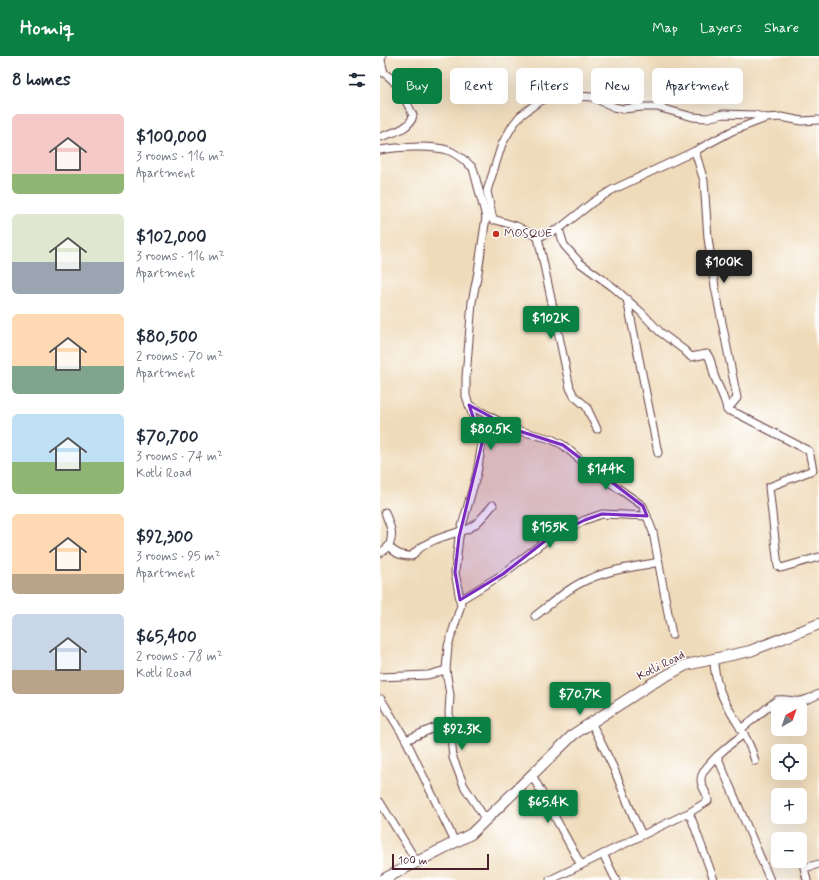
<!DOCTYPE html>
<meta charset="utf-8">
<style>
body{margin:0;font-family:Mynerve,sans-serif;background:#f6f6f7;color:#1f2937;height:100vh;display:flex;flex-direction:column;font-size:15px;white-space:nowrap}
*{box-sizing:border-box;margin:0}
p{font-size:13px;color:#747a83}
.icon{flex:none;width:22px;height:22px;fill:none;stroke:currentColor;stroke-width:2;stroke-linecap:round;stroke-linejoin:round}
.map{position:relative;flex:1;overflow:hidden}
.sheet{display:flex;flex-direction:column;background:#fff;width:380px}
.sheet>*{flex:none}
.banner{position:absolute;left:12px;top:12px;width:367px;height:36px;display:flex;gap:8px}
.needle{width:26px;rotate:40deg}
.fabs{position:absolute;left:391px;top:644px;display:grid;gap:8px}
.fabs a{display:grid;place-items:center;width:36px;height:36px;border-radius:6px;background:#fff;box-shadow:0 4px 16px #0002;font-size:20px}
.scale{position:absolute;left:12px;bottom:10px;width:97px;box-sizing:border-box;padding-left:4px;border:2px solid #4a1f2b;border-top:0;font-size:11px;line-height:14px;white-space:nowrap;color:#4a1f2b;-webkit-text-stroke:3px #fff;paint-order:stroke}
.price{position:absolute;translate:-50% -34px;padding:0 9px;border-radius:4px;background:#0b8043;color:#fff;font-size:13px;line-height:26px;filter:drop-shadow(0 1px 2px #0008)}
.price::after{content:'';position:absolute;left:50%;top:24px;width:12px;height:9px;margin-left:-6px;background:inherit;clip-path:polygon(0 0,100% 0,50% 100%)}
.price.active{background:#222;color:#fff}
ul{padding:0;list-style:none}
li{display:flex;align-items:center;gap:12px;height:100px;padding:0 12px}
li span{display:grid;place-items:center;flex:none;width:112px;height:80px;border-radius:6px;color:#555}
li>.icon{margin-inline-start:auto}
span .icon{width:48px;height:48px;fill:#fffc;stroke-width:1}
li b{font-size:17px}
h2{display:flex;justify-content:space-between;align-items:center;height:48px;padding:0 12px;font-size:17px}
.pill{padding:0 14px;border-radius:6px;background:#fff;box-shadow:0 4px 16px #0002;font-size:14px;line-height:36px}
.pill.active{background:#0b8043;color:#fff}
header{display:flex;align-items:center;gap:24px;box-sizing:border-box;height:56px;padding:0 20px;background:#0b8043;color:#fff}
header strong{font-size:19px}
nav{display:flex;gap:22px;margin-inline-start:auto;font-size:14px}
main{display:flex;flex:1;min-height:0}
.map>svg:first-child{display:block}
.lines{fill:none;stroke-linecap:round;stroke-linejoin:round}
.street-casing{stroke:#633b40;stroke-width:9}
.secondary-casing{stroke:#633b40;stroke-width:12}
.street{stroke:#fff;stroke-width:7}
.secondary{stroke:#fff;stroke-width:10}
.marked{fill:#7b2cbf;fill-opacity:0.2;stroke:#7b2cbf;stroke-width:3;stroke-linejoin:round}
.poi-dot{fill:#c8321e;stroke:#fff;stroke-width:1.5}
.labels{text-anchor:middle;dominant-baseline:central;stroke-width:3;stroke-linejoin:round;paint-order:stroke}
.poi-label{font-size:12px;fill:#4a1f2b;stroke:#fff;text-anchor:start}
.street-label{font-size:12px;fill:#4a1f2b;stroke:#fff}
</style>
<header>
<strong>Homiq</strong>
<nav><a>Map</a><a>Layers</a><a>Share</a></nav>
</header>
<main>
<section class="sheet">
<h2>8 homes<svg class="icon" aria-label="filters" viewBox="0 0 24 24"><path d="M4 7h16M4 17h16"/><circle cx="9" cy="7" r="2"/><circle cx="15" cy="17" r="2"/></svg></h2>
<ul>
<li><span style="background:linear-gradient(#f6c9c9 75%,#8fb573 0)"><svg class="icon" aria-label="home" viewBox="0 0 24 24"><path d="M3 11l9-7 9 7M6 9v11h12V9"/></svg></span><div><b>$100,000</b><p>3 rooms · 116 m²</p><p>Apartment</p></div></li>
<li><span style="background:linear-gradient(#dfe7d0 60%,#9aa5b1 0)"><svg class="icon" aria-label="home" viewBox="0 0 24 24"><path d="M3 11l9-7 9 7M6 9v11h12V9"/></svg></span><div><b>$102,000</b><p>3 rooms · 116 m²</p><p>Apartment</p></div></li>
<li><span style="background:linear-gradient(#ffd9b3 65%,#7fa58c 0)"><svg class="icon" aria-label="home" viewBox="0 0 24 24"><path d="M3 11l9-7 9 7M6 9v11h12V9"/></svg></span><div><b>$80,500</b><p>2 rooms · 70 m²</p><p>Apartment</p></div></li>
<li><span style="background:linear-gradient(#bfe0f5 60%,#8fb573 0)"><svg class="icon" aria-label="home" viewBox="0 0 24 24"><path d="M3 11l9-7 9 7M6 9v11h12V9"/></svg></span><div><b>$70,700</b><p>3 rooms · 74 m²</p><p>Kotli Road</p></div></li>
<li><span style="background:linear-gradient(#ffd9b3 75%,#b9a48a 0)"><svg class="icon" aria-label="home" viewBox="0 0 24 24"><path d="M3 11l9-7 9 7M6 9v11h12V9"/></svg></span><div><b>$92,300</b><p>3 rooms · 95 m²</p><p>Apartment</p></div></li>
<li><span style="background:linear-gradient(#c9d6e8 70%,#b9a48a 0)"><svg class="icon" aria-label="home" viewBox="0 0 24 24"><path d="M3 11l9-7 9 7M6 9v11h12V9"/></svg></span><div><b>$65,400</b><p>2 rooms · 78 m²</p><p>Kotli Road</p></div></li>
</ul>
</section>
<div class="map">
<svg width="439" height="824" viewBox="0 0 439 824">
<rect width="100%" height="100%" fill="#fff"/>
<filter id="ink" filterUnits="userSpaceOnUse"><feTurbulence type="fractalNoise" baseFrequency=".025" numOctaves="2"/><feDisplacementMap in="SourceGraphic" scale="8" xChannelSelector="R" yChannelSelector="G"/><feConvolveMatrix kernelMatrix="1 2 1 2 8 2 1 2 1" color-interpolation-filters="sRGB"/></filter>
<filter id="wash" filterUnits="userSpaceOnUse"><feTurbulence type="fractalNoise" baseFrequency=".012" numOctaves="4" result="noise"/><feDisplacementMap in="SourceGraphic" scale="16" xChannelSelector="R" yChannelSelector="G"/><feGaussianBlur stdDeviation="0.9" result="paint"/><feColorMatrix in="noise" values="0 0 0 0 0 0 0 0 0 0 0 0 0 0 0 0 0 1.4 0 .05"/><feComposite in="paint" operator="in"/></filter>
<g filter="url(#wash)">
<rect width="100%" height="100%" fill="#efdbba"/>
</g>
<g filter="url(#ink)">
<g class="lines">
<g class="street-casing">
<g id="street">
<polyline points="2,0 1,4 4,17"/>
<path d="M0 15C17 22 25 44 33 59 31 73 11 77 0 81"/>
<path d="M0 94C17 91 54 89 70 95 78 99 86 105 93 112L106 161 136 170 158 181 179 173 184 189 200 207 233 231 261 256 280 276 304 294 311 301 327 298C332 304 332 312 334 319 338 331 345 341 347 354L358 358 429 395 433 414 389 431 398 510 401 512 439 501"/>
<polyline points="315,95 324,125 328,182 335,231 357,342 347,354"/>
<polyline points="113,164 107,135 122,88 133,69 140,60 157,47 167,42 180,39 212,41 234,51 243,53 262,51 277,51 313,61 327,62 343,58 375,59 386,62"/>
<polyline points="179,173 213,146 232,134 315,95 352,75 386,62 401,61 422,65 439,64"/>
<polyline points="158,181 190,332 194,340 206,350 217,373"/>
<polyline points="247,243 278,397"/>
<polyline points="89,349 133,373 171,383 183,389 211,413 263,450 273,476 292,579"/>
<path d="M5 456C9 469 15 476 9 490 15 498 22 500 32 500 43 485 64 481 81 475 95 473 104 459 113 449"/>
<polyline points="0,497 9,490"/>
<polyline points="80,544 123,518 170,481 205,464 222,458 267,460"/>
<path d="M155 560C172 547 189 531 209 523 231 513 256 511 279 506"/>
<path d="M334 603C334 617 337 629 343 642 353 663 369 681 375 705"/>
<polyline points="0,621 48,619 66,614"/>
<polyline points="1,643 26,684 75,786"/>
<polyline points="211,666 234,713 253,760 262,779"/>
<path d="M361 673 397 644C403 643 408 644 414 645 423 646 431 642 439 638"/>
<polyline points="26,684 70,665"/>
<polyline points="337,700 390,824"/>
<polyline points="152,719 201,809"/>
<polyline points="0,746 37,806"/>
<path d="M307 758 328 745C328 737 321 732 321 724 320 711 354 685 364 678"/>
<polyline points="106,764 84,730 73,702 69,657 70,639 66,614 68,590 81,549 75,516 79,481 97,417 102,387 86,340 86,321 92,246 98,216 106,161"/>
<polyline points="223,798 236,824"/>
<polyline points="170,824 306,758 311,761 334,824"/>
<polyline points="427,824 424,812 439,808"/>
</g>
</g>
<g class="secondary-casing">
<polyline id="secondary" points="2,824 91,778 194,678 271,628 306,609 370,595 439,568"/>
</g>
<use href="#street" class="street"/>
<use href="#secondary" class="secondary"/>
</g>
</g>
<path class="marked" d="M89 349 133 373 183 389 263 450 267 460 222 458 205 464 170 481 123 518 80 544 75 516 79 481 102 387Z"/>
<circle class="poi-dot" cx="116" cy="178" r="4"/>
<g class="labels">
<g class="poi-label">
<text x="124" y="178">MOSQUE</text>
</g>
<g class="street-label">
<text transform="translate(281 610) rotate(-27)">Kotli Road</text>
</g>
</g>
</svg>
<div class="fabs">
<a><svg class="needle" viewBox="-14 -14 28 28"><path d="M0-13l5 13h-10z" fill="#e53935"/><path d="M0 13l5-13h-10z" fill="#747a83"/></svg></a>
<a><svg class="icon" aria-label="locate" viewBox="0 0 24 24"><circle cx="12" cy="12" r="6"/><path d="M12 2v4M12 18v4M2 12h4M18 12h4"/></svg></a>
<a>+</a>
<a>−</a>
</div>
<div class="scale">100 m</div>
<b class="price active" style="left:344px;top:228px">$100K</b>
<b class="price" style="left:171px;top:284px">$102K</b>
<b class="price" style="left:111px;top:395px">$80.5K</b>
<b class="price" style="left:226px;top:435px">$144K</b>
<b class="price" style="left:170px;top:493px">$155K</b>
<b class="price" style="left:200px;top:660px">$70.7K</b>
<b class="price" style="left:82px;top:695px">$92.3K</b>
<b class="price" style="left:168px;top:768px">$65.4K</b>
<div class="banner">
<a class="pill active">Buy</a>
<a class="pill">Rent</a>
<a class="pill">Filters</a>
<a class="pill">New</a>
<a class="pill">Apartment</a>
</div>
</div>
</main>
